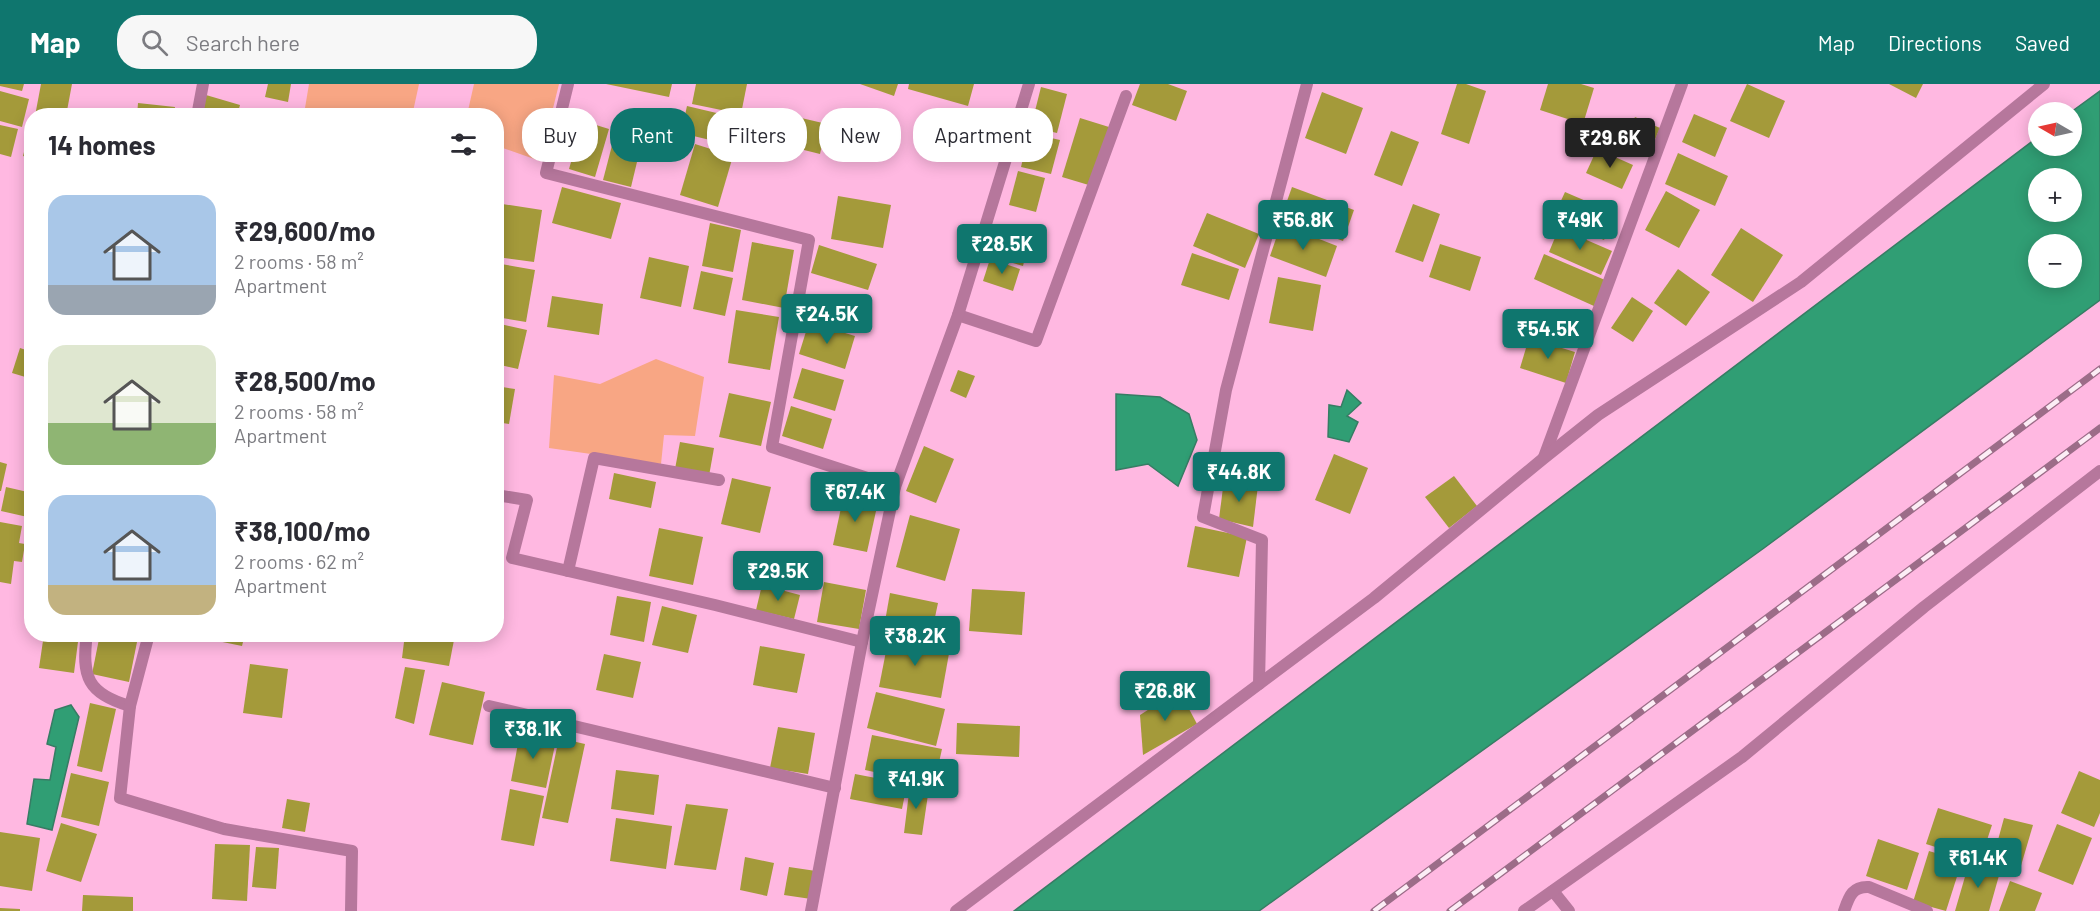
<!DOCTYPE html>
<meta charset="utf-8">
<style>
body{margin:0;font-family:Barlow,sans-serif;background:#f7f7f7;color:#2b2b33;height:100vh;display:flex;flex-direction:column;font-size:22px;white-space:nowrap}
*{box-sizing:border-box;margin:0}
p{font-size:20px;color:#7c7c81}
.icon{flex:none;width:33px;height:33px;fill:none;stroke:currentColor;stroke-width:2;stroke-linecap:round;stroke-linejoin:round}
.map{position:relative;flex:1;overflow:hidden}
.sheet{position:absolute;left:24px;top:24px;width:480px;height:534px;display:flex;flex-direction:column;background:#fff;border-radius:24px;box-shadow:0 3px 15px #0003}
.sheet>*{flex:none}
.top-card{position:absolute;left:522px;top:24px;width:570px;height:54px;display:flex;gap:12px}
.needle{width:39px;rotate:279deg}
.controls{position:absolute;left:2028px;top:18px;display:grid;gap:12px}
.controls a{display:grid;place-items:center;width:54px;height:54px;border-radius:50%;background:#fff;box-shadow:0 3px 15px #0003;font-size:30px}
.price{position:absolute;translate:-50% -51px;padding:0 14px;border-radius:6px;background:#0f766e;color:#fff;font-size:20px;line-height:39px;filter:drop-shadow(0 2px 3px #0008)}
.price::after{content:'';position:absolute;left:50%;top:36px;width:18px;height:14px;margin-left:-9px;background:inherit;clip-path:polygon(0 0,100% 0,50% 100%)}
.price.on{background:#222;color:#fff}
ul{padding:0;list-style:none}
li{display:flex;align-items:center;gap:18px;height:150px;padding:0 24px}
li span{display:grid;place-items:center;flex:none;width:168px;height:120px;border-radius:18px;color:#555}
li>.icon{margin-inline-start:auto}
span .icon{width:72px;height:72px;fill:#fffc;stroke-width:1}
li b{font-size:26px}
h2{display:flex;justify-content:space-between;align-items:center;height:72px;padding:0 24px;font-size:26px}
.pill{padding:0 21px;border-radius:24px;background:#fff;box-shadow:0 3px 15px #0003;font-size:21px;line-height:54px}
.pill.on{background:#0f766e;color:#fff}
header{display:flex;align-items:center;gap:36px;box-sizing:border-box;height:84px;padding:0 30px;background:#0f766e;color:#fff}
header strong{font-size:28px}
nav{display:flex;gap:33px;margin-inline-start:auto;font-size:21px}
.search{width:420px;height:54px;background:#f7f7f7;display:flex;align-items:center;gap:15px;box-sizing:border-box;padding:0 21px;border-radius:24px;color:#7c7c81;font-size:22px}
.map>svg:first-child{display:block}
.green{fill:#f8a684}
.water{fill:#309e74;stroke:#377c64;stroke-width:1.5;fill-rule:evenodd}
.building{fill:#a49a3a}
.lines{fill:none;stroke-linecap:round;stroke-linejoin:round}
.street{stroke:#b6779c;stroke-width:12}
.rail-casing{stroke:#9c6c88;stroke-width:7}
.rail{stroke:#fcedf5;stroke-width:4.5;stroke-dasharray:14;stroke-linecap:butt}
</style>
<header>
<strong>Map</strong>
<div class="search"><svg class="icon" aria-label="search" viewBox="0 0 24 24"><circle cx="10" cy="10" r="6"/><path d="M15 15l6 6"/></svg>Search here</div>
<nav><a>Map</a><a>Directions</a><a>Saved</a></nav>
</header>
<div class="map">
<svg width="2100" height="827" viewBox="0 0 2100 827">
<rect width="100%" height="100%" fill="#ffb8e1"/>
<g class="green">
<polygon points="309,0 419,0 412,32 343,31 305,24"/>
<polygon points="474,0 559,0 540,77 497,62 496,32 467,31"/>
<polygon points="656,275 704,293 695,352 664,351 661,380 549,364 554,291 600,300"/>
</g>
<g class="water">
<path d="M2100 7V216L1764 464 1259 827H1014L2038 53V62H2072L2071 28ZM2038 94H2072V128H2038ZM2072 160V194H2038V160Z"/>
<polygon points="1347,306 1361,319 1347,332 1358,338 1349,358 1328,353 1329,321 1341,323"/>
<polygon points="1116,310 1160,313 1189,330 1197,356 1178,402 1148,380 1116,386"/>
<polygon points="71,621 79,633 52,746 27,740 34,695 50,696 56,663 47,660 55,626"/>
</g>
<g class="building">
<polygon points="0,0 24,0 22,7 0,2"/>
<polygon points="41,0 72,0 66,32 35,32"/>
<polygon points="268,0 291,0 288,18 265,13"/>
<polygon points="606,0 672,0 669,13"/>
<polygon points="696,0 747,0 741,30 692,20"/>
<polygon points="860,0 898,0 894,12"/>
<polygon points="909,0 974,0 968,22 908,5"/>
<polygon points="1140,0 1168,0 1187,7 1176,37 1132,21"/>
<polygon points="1457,0 1466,0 1486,7 1469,60 1441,50"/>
<polygon points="1548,0 1581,0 1594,4 1583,40 1540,26"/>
<polygon points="1747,0 1785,17 1769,54 1730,37"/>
<polygon points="1889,0 1923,0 1916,14"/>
<polygon points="1041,3 1067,10 1057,49 1031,43"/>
<polygon points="0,7 29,15 22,43 0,37"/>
<polygon points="1322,8 1363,24 1346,70 1305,54"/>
<polygon points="206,11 240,21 237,32 200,32"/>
<polygon points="138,19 175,23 174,32 137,32"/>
<polygon points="687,22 742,35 735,62 681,49"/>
<polygon points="767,26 827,40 820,70 760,55"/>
<polygon points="1694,30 1727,44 1715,73 1682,58"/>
<polygon points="1635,33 1660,44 1649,70 1624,60"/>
<polygon points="1080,34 1109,43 1092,102 1062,93"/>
<polygon points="583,37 609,45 595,93 569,85"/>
<polygon points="0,41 18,45 11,73 0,70"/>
<polygon points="31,41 32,41 32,75 23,72"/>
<polygon points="616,46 643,53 631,103 603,96"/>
<polygon points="1391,47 1419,58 1402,102 1374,91"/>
<polygon points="1029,49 1060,56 1051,90 1021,83"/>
<polygon points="695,60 733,72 718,123 680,111"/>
<polygon points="1597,65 1633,81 1622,105 1586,89"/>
<polygon points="1678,69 1728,92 1715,122 1665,100"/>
<polygon points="1018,87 1045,94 1036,128 1009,121"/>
<polygon points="562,103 621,119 611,155 552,139"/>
<polygon points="1292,103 1354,126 1343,157 1281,134"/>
<polygon points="1666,107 1700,126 1679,164 1645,146"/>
<polygon points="1565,108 1616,130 1604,156 1553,134"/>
<polygon points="838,112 891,121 883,164 831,155"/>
<polygon points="496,119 542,126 534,178 496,173"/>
<polygon points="1413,120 1440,130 1423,178 1395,168"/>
<polygon points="1207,129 1259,150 1245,184 1193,162"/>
<polygon points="710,139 741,146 733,188 702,182"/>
<polygon points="1281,140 1337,162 1326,193 1270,172"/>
<polygon points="1559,144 1612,167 1601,191 1549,168"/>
<polygon points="1741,144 1783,171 1753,218 1711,191"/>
<polygon points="1000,154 1028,161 1023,182 995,174"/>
<polygon points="752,158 794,166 784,224 742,216"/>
<polygon points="1440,160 1481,173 1470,207 1429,193"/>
<polygon points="819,161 877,180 868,206 811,189"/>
<polygon points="1192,169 1239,185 1229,216 1181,201"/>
<polygon points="1544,170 1605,196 1594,222 1534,195"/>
<polygon points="649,173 689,182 681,223 640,214"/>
<polygon points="990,175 1020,185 1013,207 983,197"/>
<polygon points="501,180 535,186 526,238 496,233 496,204"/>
<polygon points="1678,185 1710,208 1686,242 1654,219"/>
<polygon points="701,187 733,194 725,232 693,225"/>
<polygon points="1278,193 1321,201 1313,247 1269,239"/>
<polygon points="552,212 603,220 599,251 547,243"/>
<polygon points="1632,213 1653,227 1633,258 1611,244"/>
<polygon points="736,226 779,233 770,286 728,279"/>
<polygon points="809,238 855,252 845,285 799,270"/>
<polygon points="496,239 527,246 518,285 496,280"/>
<polygon points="1529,254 1575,268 1566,299 1520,284"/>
<polygon points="20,264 32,268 32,295 12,289"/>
<polygon points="802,284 844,296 835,327 793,314"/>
<polygon points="958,286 975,292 966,314 950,307"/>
<polygon points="496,302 515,305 509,340 496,338"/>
<polygon points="729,309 771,318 761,362 719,353"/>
<polygon points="791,322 832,335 823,365 782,352"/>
<polygon points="680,358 714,364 709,392 675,385"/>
<polygon points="924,362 954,375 936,419 906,407"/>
<polygon points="1334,370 1368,384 1350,430 1315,416"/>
<polygon points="0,378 7,380 1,407 0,407"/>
<polygon points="614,389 656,398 651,424 609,415"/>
<polygon points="1454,392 1477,422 1449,444 1425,413"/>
<polygon points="732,394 771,403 760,449 721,440"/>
<polygon points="1224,396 1258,401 1253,443 1219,435"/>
<polygon points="6,403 32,409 32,434 1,427"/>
<polygon points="844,410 878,418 867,468 833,461"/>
<polygon points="910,431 960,445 945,497 896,483"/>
<polygon points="0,438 22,442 19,459 25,460 22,478 14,477 11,500 0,498"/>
<polygon points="1195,442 1247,453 1239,493 1187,483"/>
<polygon points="659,444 703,453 693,501 649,492"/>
<polygon points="824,498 866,506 859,545 817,538"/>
<polygon points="762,501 800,511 794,535 756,526"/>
<polygon points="972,505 1025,508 1022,551 969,547"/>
<polygon points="890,509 938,519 931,552 884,543"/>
<polygon points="617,512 651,518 644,558 610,551"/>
<polygon points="662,522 697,531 688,569 652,561"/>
<polygon points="44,550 79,550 74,589 39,584"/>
<polygon points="100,550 126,550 138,553 129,598 92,590"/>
<polygon points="204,550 245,550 242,562 203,554"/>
<polygon points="405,550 422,550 454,556 449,582 402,574"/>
<polygon points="889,552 950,564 941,614 879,603"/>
<polygon points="760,562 805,570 797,609 753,601"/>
<polygon points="604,570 641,578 633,614 596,606"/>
<polygon points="250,580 288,585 282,634 243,629"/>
<polygon points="405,583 425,586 414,640 395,634"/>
<polygon points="442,598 485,608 473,661 429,651"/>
<polygon points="1179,606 1197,640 1143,671 1140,631"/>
<polygon points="876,608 945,625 936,662 867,644"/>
<polygon points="90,619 116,625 102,688 77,682"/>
<polygon points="957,639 1020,642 1019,673 956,670"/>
<polygon points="778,643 815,649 808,690 770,684"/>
<polygon points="520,649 556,656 546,704 511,697"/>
<polygon points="872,651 942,665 934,701 865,686"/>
<polygon points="559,654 585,660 568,739 542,734"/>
<polygon points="616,686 659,691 654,731 611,725"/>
<polygon points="2079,687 2100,696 2100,729 2094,743 2061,729"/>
<polygon points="71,689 109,698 99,742 61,733"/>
<polygon points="855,690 907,700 902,725 850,715"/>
<polygon points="910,701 929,704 922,751 904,749"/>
<polygon points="510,705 544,712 534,762 501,756"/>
<polygon points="287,715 310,719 305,748 282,744"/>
<polygon points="686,720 728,725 716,786 674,781"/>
<polygon points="1938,724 1992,741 1980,777 1926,760"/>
<polygon points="616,734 672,742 666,785 610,777"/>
<polygon points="2004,734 2033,741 2020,785 1992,778"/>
<polygon points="61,739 97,750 81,798 46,787"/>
<polygon points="2057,740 2092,754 2073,801 2038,787"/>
<polygon points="0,748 40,754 32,807 0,802"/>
<polygon points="1878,755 1919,769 1907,806 1866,792"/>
<polygon points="215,760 250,761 247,817 212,815"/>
<polygon points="256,763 279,764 276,805 252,803"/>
<polygon points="1929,767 1962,777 1946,827 1913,818"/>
<polygon points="745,773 774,779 767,812 740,806"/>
<polygon points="1969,779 2000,788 1989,827 1955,827"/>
<polygon points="789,783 816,787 811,815 784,811"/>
<polygon points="2010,797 2042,809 2035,827 1999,827"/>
<polygon points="83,811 133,813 133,827 82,827"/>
<polygon points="0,824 20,825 20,827 0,827"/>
</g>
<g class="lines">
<g class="street">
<polyline points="568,0 546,89 809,156 772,363 895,403"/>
<polyline points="197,32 203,0"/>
<polyline points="958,231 1036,257 1126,12"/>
<polyline points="1544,373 1682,0"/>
<polyline points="496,411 527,416 512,474 715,521 862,558"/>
<polyline points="568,487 594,374 719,396"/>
<path d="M87 550C81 593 88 610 130 622"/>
<polyline points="149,550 130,622 120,714 224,745 352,767 351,827"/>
<polyline points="1259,600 1262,456 1203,433 1226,306 1307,0"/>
<polyline points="489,622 835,704"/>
<polyline points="1553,807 1569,827"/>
<polyline points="811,827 862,558 895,403 958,231 1029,0"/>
<polyline points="956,827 1374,514 1544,374 1598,331 1801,198 2044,0"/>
<polyline points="1524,827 1742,673 1924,523 2100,387"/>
<path d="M1844 827C1849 813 1852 802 1869 803L1927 827"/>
</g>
<g class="rail-casing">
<g id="rail">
<polyline points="1374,827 2100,285"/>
<polyline points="1450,827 2100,344"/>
</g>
</g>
<use href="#rail" class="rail"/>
</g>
</svg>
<div class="controls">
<a><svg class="needle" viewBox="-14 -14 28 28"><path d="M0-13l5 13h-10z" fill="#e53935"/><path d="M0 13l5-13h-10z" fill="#7c7c81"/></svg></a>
<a>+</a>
<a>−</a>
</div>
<b class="price on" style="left:1610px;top:85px">₹29.6K</b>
<b class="price" style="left:1303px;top:167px">₹56.8K</b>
<b class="price" style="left:1580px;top:167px">₹49K</b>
<b class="price" style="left:1002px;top:191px">₹28.5K</b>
<b class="price" style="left:827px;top:261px">₹24.5K</b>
<b class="price" style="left:1548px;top:276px">₹54.5K</b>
<b class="price" style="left:1239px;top:419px">₹44.8K</b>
<b class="price" style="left:855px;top:439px">₹67.4K</b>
<b class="price" style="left:778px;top:518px">₹29.5K</b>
<b class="price" style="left:915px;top:583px">₹38.2K</b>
<b class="price" style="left:1165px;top:638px">₹26.8K</b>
<b class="price" style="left:533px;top:676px">₹38.1K</b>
<b class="price" style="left:916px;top:726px">₹41.9K</b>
<b class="price" style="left:1978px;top:805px">₹61.4K</b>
<div class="top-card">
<a class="pill">Buy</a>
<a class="pill on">Rent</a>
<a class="pill">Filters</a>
<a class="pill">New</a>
<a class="pill">Apartment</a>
</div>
<section class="sheet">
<h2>14 homes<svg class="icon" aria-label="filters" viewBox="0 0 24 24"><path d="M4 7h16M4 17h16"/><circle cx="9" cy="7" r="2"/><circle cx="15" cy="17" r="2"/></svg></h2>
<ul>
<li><span style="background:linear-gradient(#a9c7e8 75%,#9aa5b1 0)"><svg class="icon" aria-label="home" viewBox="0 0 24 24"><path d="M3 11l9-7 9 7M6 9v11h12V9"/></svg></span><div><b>₹29,600/mo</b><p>2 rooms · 58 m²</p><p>Apartment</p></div></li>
<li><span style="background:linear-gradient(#dfe7d0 65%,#8fb573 0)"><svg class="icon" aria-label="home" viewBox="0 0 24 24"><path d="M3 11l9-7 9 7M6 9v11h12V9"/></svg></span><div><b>₹28,500/mo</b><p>2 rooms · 58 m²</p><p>Apartment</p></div></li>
<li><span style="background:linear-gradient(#a9c7e8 75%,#c2b280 0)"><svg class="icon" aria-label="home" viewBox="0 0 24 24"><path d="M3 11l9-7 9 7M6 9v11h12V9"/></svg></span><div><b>₹38,100/mo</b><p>2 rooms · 62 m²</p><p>Apartment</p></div></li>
</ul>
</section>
</div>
